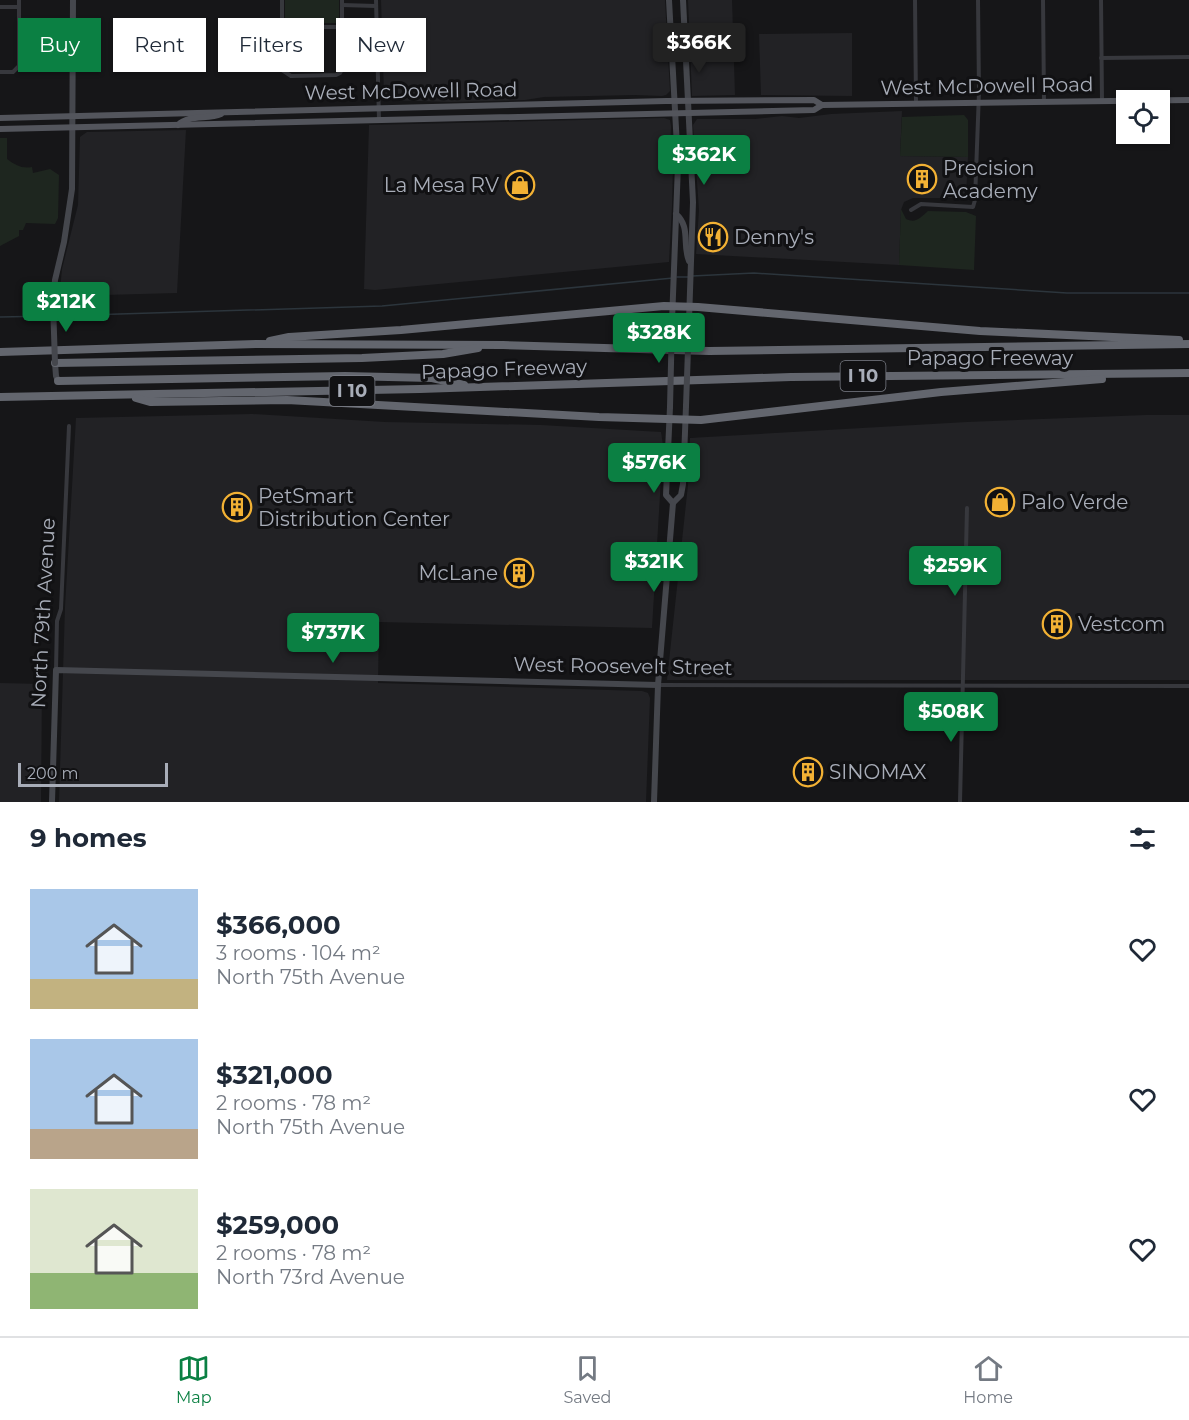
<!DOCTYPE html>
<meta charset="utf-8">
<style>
body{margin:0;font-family:Montserrat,sans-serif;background:#f6f6f7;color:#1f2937;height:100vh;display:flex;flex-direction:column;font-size:22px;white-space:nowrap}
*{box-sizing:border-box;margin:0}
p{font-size:20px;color:#747a83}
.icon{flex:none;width:33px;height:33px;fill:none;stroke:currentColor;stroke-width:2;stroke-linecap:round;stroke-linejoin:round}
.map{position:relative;height:802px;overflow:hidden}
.panel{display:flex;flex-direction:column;background:#fff;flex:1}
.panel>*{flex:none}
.hud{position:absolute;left:18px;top:18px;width:600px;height:54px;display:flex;gap:12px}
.buttons{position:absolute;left:1116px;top:90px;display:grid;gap:12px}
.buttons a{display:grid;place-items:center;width:54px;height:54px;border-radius:0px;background:#fff;box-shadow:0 2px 4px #0004;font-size:30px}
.scale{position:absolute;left:18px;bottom:15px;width:150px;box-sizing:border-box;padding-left:6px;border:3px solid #a8adb8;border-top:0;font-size:16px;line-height:21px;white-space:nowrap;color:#a8adb8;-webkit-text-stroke:4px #111113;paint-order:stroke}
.price{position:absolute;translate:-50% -51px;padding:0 14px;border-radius:6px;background:#0b8043;color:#fff;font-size:20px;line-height:39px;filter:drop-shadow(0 2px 3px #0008)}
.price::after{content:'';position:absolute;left:50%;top:36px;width:18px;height:14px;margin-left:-9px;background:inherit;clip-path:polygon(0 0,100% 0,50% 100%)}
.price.active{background:#222;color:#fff}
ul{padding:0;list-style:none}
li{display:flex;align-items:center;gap:18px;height:150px;padding:0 30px}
li span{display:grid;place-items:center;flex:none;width:168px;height:120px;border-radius:0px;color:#555}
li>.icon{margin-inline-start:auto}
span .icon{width:72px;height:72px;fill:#fffc;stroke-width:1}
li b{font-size:26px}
h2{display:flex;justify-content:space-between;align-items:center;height:72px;padding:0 30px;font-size:26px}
.tag{padding:0 21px;border-radius:0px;background:#fff;box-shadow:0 2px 4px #0004;font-size:21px;line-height:54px}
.tag.active{background:#0b8043;color:#fff}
.tab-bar{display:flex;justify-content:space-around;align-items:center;height:84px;border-top:2px solid #e0e1e3;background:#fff;font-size:16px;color:#747a83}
.tab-bar a{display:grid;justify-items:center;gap:3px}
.tab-bar .active{color:#0b8043}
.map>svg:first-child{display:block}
.built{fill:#222225}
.green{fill:#1e261f}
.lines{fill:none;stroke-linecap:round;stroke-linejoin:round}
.stream{stroke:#2c353c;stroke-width:1.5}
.street{stroke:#37383d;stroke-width:4}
.secondary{stroke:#45474d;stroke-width:6}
.primary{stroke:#53555c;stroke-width:6}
.highway{stroke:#63666e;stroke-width:8}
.secondary-bridge{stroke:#45474d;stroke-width:6}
.labels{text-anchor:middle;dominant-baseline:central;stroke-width:6;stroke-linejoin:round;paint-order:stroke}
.shield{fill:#111113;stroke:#7b7e86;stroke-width:1.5}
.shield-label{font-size:18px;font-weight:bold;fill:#a8adb8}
.street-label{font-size:20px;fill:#a8adb8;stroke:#111113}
.poi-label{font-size:20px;fill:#a8adb8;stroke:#111113;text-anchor:start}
</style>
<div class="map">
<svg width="1189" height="802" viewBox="0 0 1189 802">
<rect width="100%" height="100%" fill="#161618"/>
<g class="built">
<polygon points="381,0 665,0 670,91 666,95 662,96 635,95 544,97 525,100 451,102 386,100 384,94"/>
<polygon points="688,0 732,0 735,95 692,96"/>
<polygon points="852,33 852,96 761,95 759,34"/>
<polygon points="902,111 900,156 968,157 966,196 963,198 913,198 904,202 901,210 899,265 696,254 699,210 693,125 697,119 755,119 782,116 799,118 831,114"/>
<polygon points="664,118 670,120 671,126 670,156 673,165 672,206 669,262 375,290 364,289 369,125"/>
<polygon points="186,130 177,293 68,296 59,300 62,269 78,205 80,137 87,132"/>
<polygon points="252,414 385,422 541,425 661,432 663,445 652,628 379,622 378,683 642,691 648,693 650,698 646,802 59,802 65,607 76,418"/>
<polygon points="1146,415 1189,415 1189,680 667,680 688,485 690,438 967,422"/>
<polygon points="0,683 42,684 41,802 0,802"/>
</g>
<g class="green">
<rect x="285" y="0" width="54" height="23"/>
<polygon points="964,115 968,120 968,157 900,156 902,117"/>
<path d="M0 138H7V159C15 165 22 169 32 167L33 173 50 169 59 175 58 218 55 224 26 223 23 230H19V236L0 246Z"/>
<path d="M901 209 906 219C916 224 921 217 928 211L966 212 976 216 974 270 899 265Z"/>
</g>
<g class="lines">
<g class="stream">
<polyline points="692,276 754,273 1067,293 1189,293"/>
<polyline points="677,277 688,277"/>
<polyline points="55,316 382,306 673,278"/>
<polyline points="0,317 50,316"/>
</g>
<g class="street">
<polyline points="282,0 282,70 291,76 336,75 340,73 342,69 342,0"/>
<polyline points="376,0 379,120"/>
<polyline points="915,0 916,103"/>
<polyline points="1043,0 1044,101"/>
<polyline points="1101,0 1102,101"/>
<polyline points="342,5 376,6"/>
<polyline points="0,7 19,7"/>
<polyline points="281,27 342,27"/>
<polyline points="1101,58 1189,57"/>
<polyline points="0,72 13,72 19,66 19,0"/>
<polyline points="911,210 921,204 973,207 975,200 979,92 978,0"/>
<polyline points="56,670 57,621 61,609 69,426"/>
<polyline points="658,685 1189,686"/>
<polyline points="960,802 967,508"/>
</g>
<g class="secondary">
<polyline points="669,0 678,165 672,321"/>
<polyline points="683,0 693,202 689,321"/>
<path d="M676 214C691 227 682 245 689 261"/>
<polyline points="53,303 55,280 64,242 72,189 73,0"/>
<polyline points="55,363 56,376 58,381"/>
<polyline points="670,407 666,495 673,503"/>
<polyline points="52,802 56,670 658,685"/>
<polyline points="654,802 658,685 673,503 681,495 683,484 686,406"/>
</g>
<g class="primary">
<polyline points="0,118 666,101 814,100 822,105"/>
<path d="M178 125C189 114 208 120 221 114"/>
<polyline points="0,129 814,110 822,105 1189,100"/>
</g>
<g class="highway">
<polyline points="270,341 289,337 401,330 664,306 698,307 980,331 1179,340"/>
<polyline points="0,352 256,344 503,345 709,351 1189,344"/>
<polyline points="55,363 362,358 443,354 478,348"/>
<polyline points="58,381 345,376 432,378 464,385"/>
<polyline points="0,397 420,389 791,377 1189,373"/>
<polyline points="136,398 150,402 287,400 599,417 701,420 941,392 1102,379"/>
</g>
<g class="secondary-bridge">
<polyline points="53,303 55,363"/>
<polyline points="686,406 689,321"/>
<polyline points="670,407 672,321"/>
</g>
</g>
<defs>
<g id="building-ring" transform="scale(1.5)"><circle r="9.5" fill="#111113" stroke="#f2b134" stroke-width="1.5"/><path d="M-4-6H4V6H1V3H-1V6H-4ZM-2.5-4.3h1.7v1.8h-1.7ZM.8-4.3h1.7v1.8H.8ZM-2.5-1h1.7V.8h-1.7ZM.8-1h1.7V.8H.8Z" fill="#f2b134"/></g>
<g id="shop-ring" transform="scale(1.5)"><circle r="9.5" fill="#111113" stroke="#f2b134" stroke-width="1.5"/><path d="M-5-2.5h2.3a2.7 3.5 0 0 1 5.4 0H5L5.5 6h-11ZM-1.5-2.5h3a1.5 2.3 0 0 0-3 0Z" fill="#f2b134"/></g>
<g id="restaurant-ring" transform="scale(1.5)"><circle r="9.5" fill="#111113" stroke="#f2b134" stroke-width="1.5"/><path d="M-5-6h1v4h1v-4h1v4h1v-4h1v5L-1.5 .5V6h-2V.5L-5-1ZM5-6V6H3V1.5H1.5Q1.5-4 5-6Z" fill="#f2b134"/></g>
</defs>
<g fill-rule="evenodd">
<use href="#building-ring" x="922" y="179"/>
<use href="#shop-ring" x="520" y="185"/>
<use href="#restaurant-ring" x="713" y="237"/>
<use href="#shop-ring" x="1000" y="502"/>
<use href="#building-ring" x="237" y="507"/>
<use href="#building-ring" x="519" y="573"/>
<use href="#building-ring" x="1057" y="624"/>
<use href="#building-ring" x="808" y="772"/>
</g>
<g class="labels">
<g class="shield">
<rect x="840.5" y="361" width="45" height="30" rx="4.5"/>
<rect x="329.5" y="376" width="45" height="30" rx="4.5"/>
</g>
<g class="shield-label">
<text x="863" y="376">I 10</text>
<text x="352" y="391">I 10</text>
</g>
<g class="street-label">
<text transform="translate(987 86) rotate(-1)">West McDowell Road</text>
<text transform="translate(411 91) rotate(-1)">West McDowell Road</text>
<text x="990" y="358">Papago Freeway</text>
<text transform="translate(504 369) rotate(-2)">Papago Freeway</text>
<text transform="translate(43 613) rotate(-87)">North 79th Avenue</text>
<text transform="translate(623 666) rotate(1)">West Roosevelt Street</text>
</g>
<g class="poi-label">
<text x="943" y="168">Precision<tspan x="943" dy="23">Academy</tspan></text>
<text x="499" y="185" text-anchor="end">La Mesa RV</text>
<text x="734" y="237">Denny's</text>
<text x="258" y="496">PetSmart<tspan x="258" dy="23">Distribution Center</tspan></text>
<text x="1021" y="502">Palo Verde</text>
<text x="498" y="573" text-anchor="end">McLane</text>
<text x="1078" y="624">Vestcom</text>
<text x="829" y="772">SINOMAX</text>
</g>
</g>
</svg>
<div class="buttons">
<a><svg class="icon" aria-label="locate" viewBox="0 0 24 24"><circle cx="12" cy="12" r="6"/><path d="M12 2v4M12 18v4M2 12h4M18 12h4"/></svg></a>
</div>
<div class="scale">200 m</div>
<b class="price active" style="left:699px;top:74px">$366K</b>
<b class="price" style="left:704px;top:186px">$362K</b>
<b class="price" style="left:66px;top:333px">$212K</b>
<b class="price" style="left:659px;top:364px">$328K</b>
<b class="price" style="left:654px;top:494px">$576K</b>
<b class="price" style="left:654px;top:593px">$321K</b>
<b class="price" style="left:955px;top:597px">$259K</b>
<b class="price" style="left:333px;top:664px">$737K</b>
<b class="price" style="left:951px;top:743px">$508K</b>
<div class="hud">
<a class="tag active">Buy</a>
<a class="tag">Rent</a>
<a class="tag">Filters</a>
<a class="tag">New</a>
</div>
</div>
<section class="panel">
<h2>9 homes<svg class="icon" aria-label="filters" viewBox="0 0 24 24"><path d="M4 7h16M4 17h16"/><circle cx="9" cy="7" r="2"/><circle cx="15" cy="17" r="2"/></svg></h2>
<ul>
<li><span style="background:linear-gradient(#a9c7e8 75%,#c2b280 0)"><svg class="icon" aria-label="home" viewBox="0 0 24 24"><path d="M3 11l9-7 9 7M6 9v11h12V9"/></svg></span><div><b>$366,000</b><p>3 rooms · 104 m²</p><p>North 75th Avenue</p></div><svg class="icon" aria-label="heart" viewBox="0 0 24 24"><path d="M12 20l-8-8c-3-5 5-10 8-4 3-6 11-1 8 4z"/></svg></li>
<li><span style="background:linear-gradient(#a9c7e8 75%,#b9a48a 0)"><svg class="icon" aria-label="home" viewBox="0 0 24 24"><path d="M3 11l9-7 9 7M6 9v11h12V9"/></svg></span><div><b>$321,000</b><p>2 rooms · 78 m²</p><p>North 75th Avenue</p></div><svg class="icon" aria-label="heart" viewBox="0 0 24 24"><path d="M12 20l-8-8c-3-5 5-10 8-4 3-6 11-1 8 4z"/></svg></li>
<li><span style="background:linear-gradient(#dfe7d0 70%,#8fb573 0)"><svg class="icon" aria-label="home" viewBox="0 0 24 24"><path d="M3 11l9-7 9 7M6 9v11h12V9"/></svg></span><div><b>$259,000</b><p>2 rooms · 78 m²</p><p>North 73rd Avenue</p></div><svg class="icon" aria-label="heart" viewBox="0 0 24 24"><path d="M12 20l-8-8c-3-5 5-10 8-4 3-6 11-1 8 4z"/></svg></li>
</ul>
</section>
<nav class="tab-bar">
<a class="active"><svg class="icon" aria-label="map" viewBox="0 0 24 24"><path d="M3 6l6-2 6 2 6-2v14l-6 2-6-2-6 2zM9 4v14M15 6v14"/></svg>Map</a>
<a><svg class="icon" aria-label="saved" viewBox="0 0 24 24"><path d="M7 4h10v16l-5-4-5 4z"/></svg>Saved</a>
<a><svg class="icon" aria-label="home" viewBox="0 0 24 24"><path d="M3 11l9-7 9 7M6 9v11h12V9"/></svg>Home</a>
</nav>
